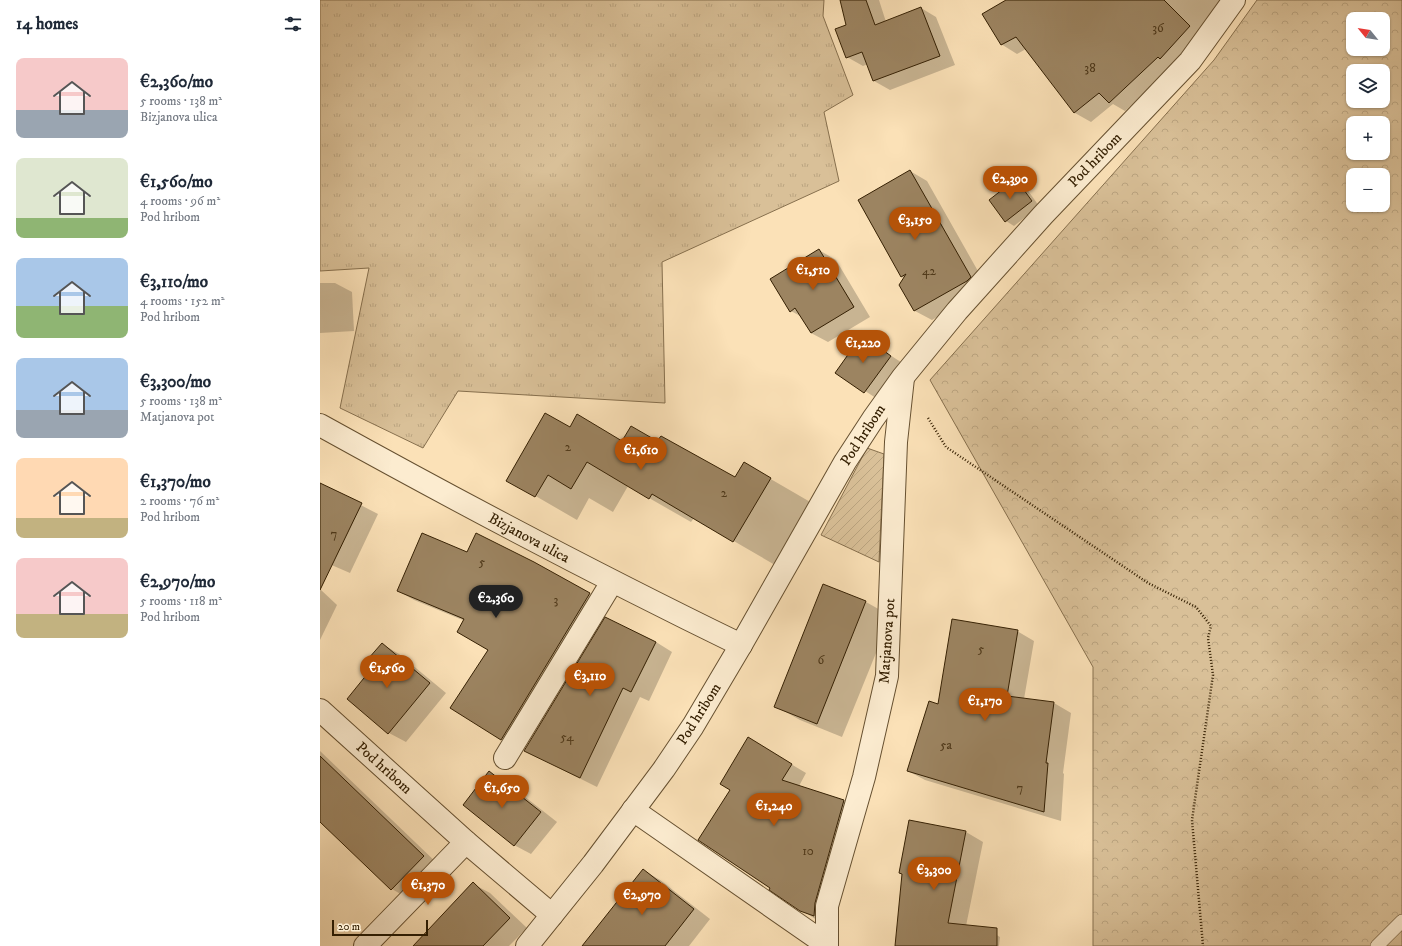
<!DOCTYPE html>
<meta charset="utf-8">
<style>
body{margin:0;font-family:"IM FELL DW Pica",serif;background:#f6f6f7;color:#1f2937;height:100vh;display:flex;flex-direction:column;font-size:15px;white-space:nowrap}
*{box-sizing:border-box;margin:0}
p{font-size:13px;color:#747a83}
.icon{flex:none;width:22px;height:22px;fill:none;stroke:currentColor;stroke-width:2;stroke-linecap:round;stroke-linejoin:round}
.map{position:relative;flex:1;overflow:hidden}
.side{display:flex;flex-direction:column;background:#fff;width:320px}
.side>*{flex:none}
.needle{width:26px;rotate:300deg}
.controls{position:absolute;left:1026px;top:12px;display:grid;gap:8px}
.controls a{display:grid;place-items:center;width:44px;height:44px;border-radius:8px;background:#fff;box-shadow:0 1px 3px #0004;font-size:20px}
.scale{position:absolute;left:12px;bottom:10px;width:96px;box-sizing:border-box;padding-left:4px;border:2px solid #352003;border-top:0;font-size:11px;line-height:14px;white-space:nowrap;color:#352003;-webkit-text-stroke:3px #fcecd0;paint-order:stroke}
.price{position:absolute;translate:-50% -34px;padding:0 9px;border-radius:14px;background:#b45309;color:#fff;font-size:13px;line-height:26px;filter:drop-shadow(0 1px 2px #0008)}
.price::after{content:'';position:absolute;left:50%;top:24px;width:12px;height:9px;margin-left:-6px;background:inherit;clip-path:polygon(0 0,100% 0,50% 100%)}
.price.current{background:#222;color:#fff}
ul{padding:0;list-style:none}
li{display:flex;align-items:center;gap:12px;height:100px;padding:0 16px}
li span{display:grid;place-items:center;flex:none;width:112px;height:80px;border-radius:8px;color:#555}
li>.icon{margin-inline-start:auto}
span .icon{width:48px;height:48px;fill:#fffc;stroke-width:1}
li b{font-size:17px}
h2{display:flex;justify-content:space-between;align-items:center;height:48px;padding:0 16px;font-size:17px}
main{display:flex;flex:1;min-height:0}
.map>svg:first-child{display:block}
.grass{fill:url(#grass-tufts);stroke:#87704e}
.forest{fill:url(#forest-crowns);stroke:#87704e;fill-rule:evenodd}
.garden{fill:url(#garden-furrows);stroke:#87704e}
.shadow{fill:#0003}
.building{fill:#9c8461;stroke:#352003}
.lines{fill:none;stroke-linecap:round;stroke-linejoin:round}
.service-casing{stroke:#665030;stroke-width:14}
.minor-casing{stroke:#665030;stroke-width:24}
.path{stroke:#352003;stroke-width:2.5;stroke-dasharray:1 2;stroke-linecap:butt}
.service{stroke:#fcecd0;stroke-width:13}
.minor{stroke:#fcecd0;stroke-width:22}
.labels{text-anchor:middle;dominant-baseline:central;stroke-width:3;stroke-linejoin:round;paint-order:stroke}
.number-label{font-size:13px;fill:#4f391a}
.street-label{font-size:15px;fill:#352003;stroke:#fcecd0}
</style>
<main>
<section class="side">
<h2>14 homes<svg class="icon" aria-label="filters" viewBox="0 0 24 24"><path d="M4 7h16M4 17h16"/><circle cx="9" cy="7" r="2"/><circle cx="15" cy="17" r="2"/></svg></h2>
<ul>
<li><span style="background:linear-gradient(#f6c9c9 65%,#9aa5b1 0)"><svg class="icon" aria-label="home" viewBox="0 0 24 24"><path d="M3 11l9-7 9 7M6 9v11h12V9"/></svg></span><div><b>€2,360/mo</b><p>5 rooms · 138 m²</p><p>Bizjanova ulica</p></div></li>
<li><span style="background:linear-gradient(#dfe7d0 75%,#8fb573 0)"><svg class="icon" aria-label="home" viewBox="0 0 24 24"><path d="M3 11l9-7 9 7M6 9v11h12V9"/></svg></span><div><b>€1,560/mo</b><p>4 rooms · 96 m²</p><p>Pod hribom</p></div></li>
<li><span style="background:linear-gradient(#a9c7e8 60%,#8fb573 0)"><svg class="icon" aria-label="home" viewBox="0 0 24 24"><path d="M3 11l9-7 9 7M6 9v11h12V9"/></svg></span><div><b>€3,110/mo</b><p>4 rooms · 152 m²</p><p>Pod hribom</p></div></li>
<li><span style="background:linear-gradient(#a9c7e8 65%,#9aa5b1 0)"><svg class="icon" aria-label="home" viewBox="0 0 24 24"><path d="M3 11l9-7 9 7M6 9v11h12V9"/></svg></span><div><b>€3,300/mo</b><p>5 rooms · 138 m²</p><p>Matjanova pot</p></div></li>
<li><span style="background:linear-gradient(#ffd9b3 75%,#c2b280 0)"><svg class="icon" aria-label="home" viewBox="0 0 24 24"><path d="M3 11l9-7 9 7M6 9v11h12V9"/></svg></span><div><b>€1,370/mo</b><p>2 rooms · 76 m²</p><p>Pod hribom</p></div></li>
<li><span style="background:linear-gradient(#f6c9c9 70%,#c2b280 0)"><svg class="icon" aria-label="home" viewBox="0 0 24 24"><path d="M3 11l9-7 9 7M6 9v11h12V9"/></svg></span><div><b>€2,970/mo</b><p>5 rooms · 118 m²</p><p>Pod hribom</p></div></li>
</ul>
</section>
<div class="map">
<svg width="1082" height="946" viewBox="0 0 1082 946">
<defs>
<pattern id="grass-tufts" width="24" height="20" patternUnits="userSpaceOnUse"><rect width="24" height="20" fill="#d9c098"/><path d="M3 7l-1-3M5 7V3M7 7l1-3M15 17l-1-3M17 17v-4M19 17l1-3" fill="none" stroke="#bba581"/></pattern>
<pattern id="forest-crowns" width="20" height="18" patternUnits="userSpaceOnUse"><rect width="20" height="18" fill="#d9c098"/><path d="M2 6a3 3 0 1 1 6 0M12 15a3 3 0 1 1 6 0" fill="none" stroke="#bba581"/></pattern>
<pattern id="garden-furrows" width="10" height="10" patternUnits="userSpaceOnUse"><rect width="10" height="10" fill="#d9c098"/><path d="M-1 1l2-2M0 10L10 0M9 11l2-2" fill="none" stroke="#bba581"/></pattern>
</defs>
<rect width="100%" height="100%" fill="#fbe1b7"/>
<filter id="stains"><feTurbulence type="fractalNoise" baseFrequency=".005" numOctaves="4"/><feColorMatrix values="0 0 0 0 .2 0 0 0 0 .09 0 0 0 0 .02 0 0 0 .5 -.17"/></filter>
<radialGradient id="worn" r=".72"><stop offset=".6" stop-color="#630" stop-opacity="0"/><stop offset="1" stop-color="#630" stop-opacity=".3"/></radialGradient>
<polygon class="grass" points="0,0 504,0 503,16 533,95 504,112 519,181 342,262 345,403 138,391 103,448 20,408 49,268 0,271"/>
<path class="forest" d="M937 0H1082V946H773V667L610 380 894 60ZM1033 19H1063V49H1033ZM1033 71H1063V101H1033ZM1033 123H1063V153H1033ZM1033 175H1063V205H1033Z"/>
<polygon class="garden" points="547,448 564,454 559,562 501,535"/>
<g class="shadow">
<polygon points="521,0 559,0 566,22 601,8 616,17 635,65 570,90 554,81 548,64 543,66 527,57 527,26"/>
<polygon points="688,0 909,0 855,66 805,111 793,104 771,122 755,113 706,49 697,54 681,44"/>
<polygon points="590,171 607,181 667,287 612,320 595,311 580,285 585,278 582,277 539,201"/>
<polygon points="696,181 704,185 719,206 694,226 686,221"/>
<polygon points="499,250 516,260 550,317 508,342 491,333 482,317 471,311"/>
<polygon points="0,283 15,283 32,292 34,331 0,333"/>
<polygon points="542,337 587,366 562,402 516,372"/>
<polygon points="250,428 302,442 338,443 416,478 425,464 492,503 455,565 374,518 371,522 308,486 293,512 269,498 257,520 188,480"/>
<polygon points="0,484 58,514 30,573 0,560"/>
<polygon points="147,553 214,563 286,603 197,748 132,708 169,649 145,621 94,600 78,591"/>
<polygon points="504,585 546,602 571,616 522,737 480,720 455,706"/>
<polygon points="0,589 17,605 0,640"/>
<polygon points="697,631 714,641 704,699 734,703 751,713 743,773 744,774 741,821 605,780 588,771 619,705"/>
<polygon points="336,642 352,652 329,701 320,697 277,787 205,751"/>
<polygon points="62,644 79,654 126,693 86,742 69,733 28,699 49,673"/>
<polygon points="444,748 486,773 479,786 524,801 540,810 497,920 481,910"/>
<polygon points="0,751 120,866 89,899 72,889 0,821"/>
<polygon points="169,772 186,782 237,822 211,854 194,845"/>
<polygon points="590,821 646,832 663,842 646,926 663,927 680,937 679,946 576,946"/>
<polygon points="323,870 340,880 390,919 369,946 263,946"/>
<polygon points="153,884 170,893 207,928 189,946 94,946"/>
</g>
<g class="building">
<polygon points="520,0 546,0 555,25 601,7 620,56 553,81 542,52 526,58 515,29 526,25"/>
<polygon points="686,0 844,0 870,26 840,59 838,57 789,103 779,93 754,113 696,37 681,45 662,14"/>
<polygon points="590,170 651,277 647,281 594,311 579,285 586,274 581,277 538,200"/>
<polygon points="696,179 712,201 685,222 669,200"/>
<polygon points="499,249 534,307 491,333 475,308 470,312 450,279"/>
<polygon points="542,335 571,356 544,393 515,373"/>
<polygon points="225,413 250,427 257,414 302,441 311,426 337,441 341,436 415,477 424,462 451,478 413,542 332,494 329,499 267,462 251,489 228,475 215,497 186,481"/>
<polygon points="0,483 42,503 0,590"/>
<polygon points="102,533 147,552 156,533 214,562 270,593 181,740 130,708 168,650 137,632 144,619 77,591"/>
<polygon points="503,584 546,601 497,724 454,707"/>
<polygon points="285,617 336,642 311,692 303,688 260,778 204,751"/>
<polygon points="632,619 698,630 687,696 734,702 726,763 728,763 724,812 587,771 609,701 618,704"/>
<polygon points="62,643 110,683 68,734 27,699 48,673 41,667"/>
<polygon points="428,737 472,764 462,780 524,800 495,903 494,916 480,911 449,890 450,888 378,840 410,790 400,784"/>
<polygon points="0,756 104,856 71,890 0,822"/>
<polygon points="169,771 221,812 194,846 143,805"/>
<polygon points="589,820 646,831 628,923 677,928 677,946 575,946 582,874 579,873"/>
<polygon points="323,869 374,909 345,946 262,946"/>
<polygon points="153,882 190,918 163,946 93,946"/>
</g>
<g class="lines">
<g class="service-casing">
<polyline id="service" points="1057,946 1082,921"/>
</g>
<g class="minor-casing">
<g id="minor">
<path d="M0 425C139 502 279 576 421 645"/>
<polyline points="0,710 146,842 232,915"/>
<polyline points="185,758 292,582"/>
<polyline points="313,810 507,945"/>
<polyline points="45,946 146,842"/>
<polyline points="207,946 273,864 344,769 373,726 421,645 525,462 553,419 583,377 637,311 723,215 870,61 914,0"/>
<polyline points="507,946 507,906 544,777 567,676 576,442 583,378"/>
</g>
</g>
<polyline class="path" points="608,418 626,447 828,583 876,607 891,626 888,638 893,675 872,820 883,946"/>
<use href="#service" class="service"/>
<use href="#minor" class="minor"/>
</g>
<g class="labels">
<g class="number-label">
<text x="838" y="28">36</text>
<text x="770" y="68">38</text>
<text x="609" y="271">42</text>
<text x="248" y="447">2</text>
<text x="404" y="493">2</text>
<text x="14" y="534">7</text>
<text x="162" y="562">5</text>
<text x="236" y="600">3</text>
<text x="661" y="649">5</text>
<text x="501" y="660">6</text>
<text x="247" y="737">54</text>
<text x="626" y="745">5a</text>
<text x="700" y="788">7</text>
<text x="488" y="851">10</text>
</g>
<g class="street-label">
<text transform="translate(775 160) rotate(-46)">Pod hribom</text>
<text transform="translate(543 435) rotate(-57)">Pod hribom</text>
<text transform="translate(209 538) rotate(28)">Bizjanova ulica</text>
<text transform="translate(567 641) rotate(-86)">Matjanova pot</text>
<text transform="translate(379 714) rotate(-58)">Pod hribom</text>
<text transform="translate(64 768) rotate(42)">Pod hribom</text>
</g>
</g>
<rect width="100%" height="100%" filter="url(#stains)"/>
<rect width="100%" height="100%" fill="url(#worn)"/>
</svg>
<div class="controls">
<a><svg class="needle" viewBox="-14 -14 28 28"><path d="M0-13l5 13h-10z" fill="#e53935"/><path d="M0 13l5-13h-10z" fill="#747a83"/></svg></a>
<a><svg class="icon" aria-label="layers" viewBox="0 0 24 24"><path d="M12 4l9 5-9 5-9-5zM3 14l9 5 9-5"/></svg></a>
<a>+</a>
<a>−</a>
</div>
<div class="scale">20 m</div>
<b class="price" style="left:690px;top:200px">€2,390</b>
<b class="price" style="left:595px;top:241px">€3,150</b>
<b class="price" style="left:493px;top:291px">€1,510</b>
<b class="price" style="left:543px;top:364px">€1,220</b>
<b class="price" style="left:321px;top:471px">€1,610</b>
<b class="price current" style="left:176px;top:619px">€2,360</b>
<b class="price" style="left:67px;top:689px">€1,560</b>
<b class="price" style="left:270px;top:697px">€3,110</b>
<b class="price" style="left:665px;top:722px">€1,170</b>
<b class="price" style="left:182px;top:809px">€1,650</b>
<b class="price" style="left:454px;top:827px">€1,240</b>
<b class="price" style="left:614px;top:891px">€3,300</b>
<b class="price" style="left:108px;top:906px">€1,370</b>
<b class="price" style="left:322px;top:916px">€2,970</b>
</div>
</main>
